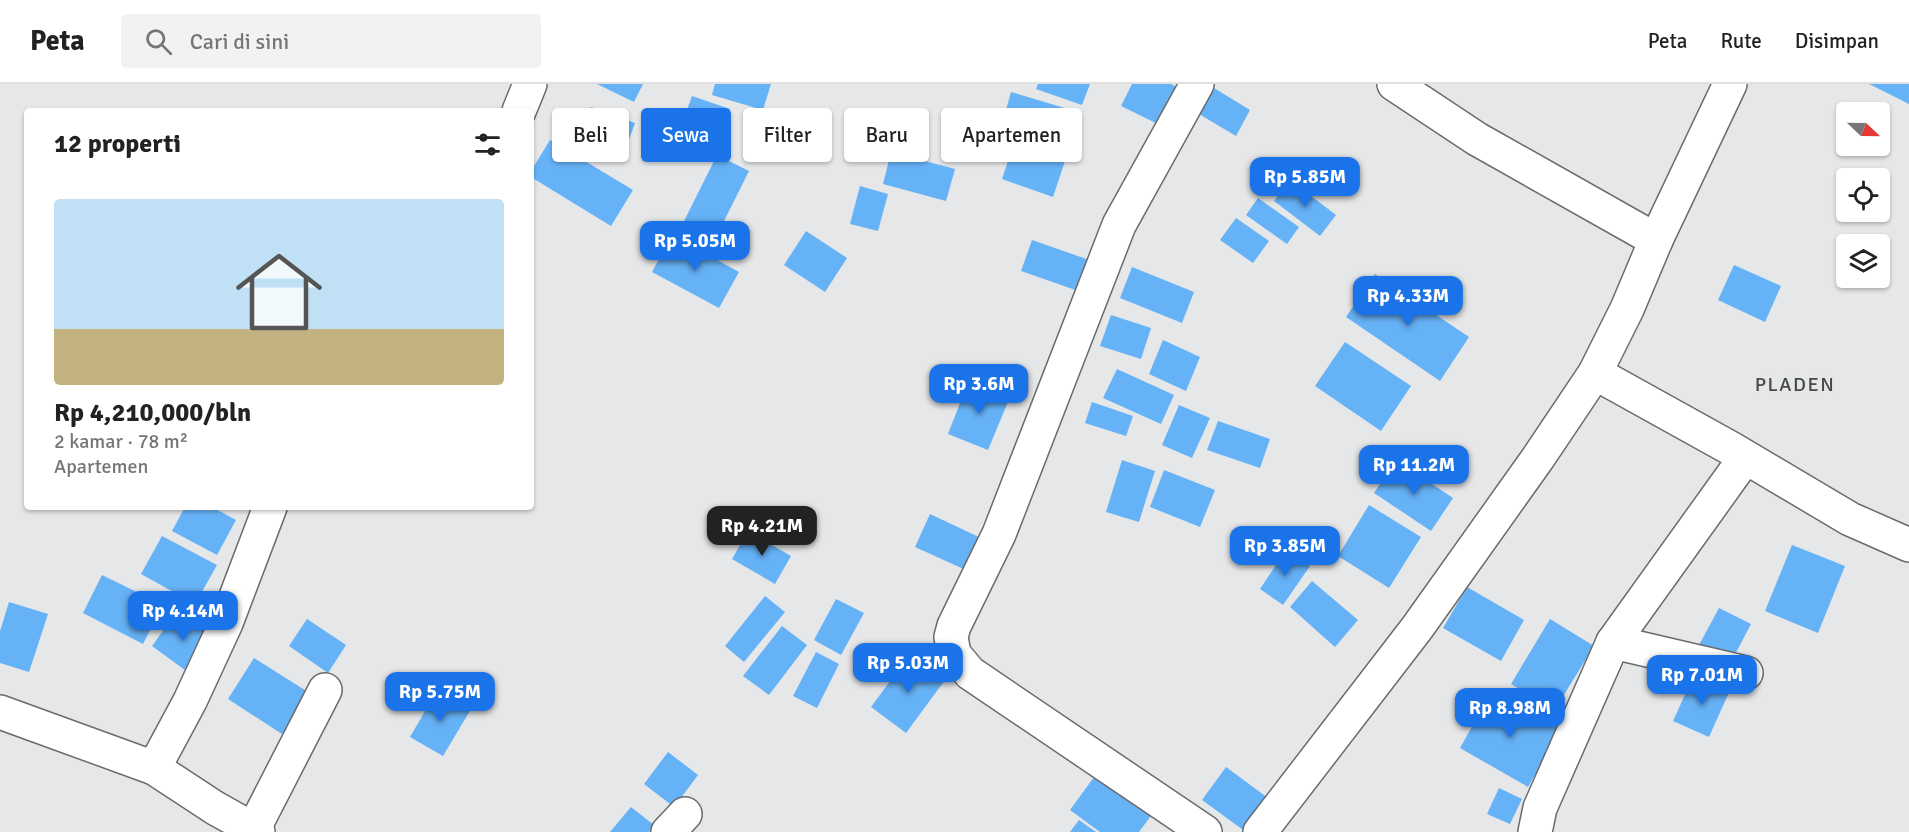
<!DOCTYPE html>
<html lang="id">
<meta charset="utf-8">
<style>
body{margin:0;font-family:Signika,sans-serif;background:#f2f2f2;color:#222;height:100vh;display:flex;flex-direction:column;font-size:22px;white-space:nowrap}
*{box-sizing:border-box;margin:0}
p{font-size:20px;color:#767676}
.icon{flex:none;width:33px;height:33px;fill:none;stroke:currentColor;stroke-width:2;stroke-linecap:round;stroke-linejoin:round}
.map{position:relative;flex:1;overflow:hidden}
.drawer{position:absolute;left:24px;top:24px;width:510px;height:402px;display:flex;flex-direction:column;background:#fff;border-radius:6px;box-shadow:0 2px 4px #0004}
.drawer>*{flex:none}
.hud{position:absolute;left:552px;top:24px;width:570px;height:54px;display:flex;gap:12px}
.needle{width:39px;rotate:112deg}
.buttons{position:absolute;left:1836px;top:18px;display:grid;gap:12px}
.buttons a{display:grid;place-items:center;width:54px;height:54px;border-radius:6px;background:#fff;box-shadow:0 2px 4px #0004;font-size:30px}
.price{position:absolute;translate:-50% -51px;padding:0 14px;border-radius:12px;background:#1a73e8;color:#fff;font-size:20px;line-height:39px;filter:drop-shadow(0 2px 3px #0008)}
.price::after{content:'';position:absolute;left:50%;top:36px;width:18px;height:14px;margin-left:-9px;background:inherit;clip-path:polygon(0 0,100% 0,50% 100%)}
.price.active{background:#222;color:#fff}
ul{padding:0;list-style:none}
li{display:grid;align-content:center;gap:12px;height:318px;padding:0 30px}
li+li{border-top:2px solid #e0e0e0}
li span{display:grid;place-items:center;height:186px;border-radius:6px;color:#555}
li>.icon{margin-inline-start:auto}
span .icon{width:108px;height:108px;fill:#fffc;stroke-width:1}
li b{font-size:26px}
h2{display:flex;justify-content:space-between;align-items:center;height:72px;padding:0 30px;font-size:26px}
.tag{padding:0 21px;border-radius:6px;background:#fff;box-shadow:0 2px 4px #0004;font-size:21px;line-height:54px}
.tag.active{background:#1a73e8;color:#fff}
header{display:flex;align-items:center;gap:36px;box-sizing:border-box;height:84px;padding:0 30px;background:#fff;border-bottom:2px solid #e0e0e0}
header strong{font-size:28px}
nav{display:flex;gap:33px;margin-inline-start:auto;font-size:21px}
.search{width:420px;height:54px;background:#f2f2f2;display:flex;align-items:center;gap:15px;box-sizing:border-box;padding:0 21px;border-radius:6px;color:#767676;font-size:22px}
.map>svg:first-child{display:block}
.building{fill:#66b2f7}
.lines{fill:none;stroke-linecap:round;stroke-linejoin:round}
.minor-casing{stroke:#6a6b6c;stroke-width:36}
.minor{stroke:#fff;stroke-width:33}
.labels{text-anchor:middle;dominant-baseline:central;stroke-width:4.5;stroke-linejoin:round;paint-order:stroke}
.quarter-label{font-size:20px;letter-spacing:1.5px;fill:#464849;stroke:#e5e7e8}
</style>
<header>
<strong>Peta</strong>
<div class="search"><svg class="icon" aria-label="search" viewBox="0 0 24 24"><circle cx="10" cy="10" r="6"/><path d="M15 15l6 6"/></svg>Cari di sini</div>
<nav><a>Peta</a><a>Rute</a><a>Disimpan</a></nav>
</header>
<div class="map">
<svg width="1909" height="748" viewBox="0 0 1909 748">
<rect width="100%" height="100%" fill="#e5e7e8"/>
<g class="building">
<polygon points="597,0 643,0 634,18"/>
<polygon points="715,0 771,0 763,26 712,11"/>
<polygon points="1038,0 1090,0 1082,21 1036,5"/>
<polygon points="1132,0 1171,0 1186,8 1168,45 1121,22"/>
<polygon points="1869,0 1909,0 1909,20"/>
<polygon points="1214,4 1250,26 1236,52 1199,30"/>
<polygon points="1011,8 1078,28 1068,60 1002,40"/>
<polygon points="692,12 730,25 720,56 681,42"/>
<polygon points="591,23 635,39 621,77 577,61"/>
<polygon points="550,56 633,106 611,142 531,93 531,87"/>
<polygon points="1015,56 1066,74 1053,113 1002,95"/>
<polygon points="891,68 955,85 946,117 883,100"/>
<polygon points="717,71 749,87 715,155 683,139"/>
<polygon points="1290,96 1336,131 1320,152 1274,117"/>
<polygon points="860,102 888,110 878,147 850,140"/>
<polygon points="1258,114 1299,143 1287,160 1246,131"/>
<polygon points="1236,134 1269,157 1253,179 1220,156"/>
<polygon points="806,147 847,174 825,208 784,181"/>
<polygon points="672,151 739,188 719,224 652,188"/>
<polygon points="1032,156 1095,178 1084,209 1021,187"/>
<polygon points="1734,181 1781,202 1765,238 1718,216"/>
<polygon points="1132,183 1194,208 1182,239 1120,214"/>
<polygon points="1375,190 1469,253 1440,297 1346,233"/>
<polygon points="1111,231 1151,244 1141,275 1100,262"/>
<polygon points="1163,256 1200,273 1186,307 1149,290"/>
<polygon points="1345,258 1411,302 1381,347 1315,302"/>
<polygon points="1117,285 1174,311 1161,340 1103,314"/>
<polygon points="969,296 1010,313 988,366 948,350"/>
<polygon points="1092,318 1133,332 1126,352 1085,339"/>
<polygon points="1179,321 1210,334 1192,374 1162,361"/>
<polygon points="1218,337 1270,355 1260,384 1207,366"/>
<polygon points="1122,376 1155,387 1139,438 1106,428"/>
<polygon points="1396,376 1453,414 1431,447 1374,409"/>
<polygon points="1164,386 1215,406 1200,443 1150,423"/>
<polygon points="1369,421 1421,453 1389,504 1338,472"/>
<polygon points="185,423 212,423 236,436 217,471 172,447"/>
<polygon points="930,430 983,455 968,487 915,463"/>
<polygon points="748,447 791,472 775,500 732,475"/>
<polygon points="162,452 217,481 195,520 141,490"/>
<polygon points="1792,461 1845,482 1818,549 1765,527"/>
<polygon points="1286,466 1310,482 1283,521 1260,505"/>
<polygon points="102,491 163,521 143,560 83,529"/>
<polygon points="1312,497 1358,536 1335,563 1290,523"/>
<polygon points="1467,503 1524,536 1501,577 1443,544"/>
<polygon points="765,512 785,528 744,578 725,562"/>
<polygon points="836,515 864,529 841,571 814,556"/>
<polygon points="9,518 48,530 29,588 0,579 0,547"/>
<polygon points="1719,524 1751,540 1731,578 1699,561"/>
<polygon points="177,527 215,554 189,589 152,562"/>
<polygon points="307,535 346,561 328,589 289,562"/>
<polygon points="1550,535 1594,562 1554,627 1511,600"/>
<polygon points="782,542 807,561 769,611 743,592"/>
<polygon points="816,568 839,580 817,624 793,612"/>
<polygon points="910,570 945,596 906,649 871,623"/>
<polygon points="254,574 308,608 282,650 228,615"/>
<polygon points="1694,591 1730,606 1709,653 1673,637"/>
<polygon points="438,605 471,625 443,672 410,653"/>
<polygon points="1492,607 1561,646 1528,703 1460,664"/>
<polygon points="668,668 698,691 674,723 644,700"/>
<polygon points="1226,683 1276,720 1246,748 1202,716"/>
<polygon points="1097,689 1153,729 1139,748 1100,748 1070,726"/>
<polygon points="1499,704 1522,715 1510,740 1487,730"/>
<polygon points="631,723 654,741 649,748 610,748"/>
<polygon points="1079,736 1096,748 1070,748"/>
</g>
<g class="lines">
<g class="minor-casing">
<g id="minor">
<polyline points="1197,0 1119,141 999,450 954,542 951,553 954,570 970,589 1205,748"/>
<polyline points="1394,0 1477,55 1656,156"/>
<polyline points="519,27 530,0"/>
<polyline points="1595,289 1732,365 1850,435 1909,461"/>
<polyline points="1613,558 1746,589"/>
<polyline points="0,628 154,684 215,724 258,748"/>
<polyline points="154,684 190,617 226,539 270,423"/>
<polyline points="252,748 325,606"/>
<polyline points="668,748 685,730"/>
<polyline points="1260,748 1417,544 1538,374 1595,289 1627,225 1656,156 1730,0"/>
<polyline points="1535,748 1540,724 1613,558 1745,374"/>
</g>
</g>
<use href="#minor" class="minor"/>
</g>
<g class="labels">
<g class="quarter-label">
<text x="1795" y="300">PLADEN</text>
</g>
</g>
</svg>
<div class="buttons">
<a><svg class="needle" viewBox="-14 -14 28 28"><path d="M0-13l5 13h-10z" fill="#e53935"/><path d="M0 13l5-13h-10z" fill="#767676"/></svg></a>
<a><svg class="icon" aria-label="locate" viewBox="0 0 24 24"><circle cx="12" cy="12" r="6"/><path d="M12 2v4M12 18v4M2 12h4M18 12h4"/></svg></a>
<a><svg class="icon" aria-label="layers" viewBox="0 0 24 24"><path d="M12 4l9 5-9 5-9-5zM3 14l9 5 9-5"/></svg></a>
</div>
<b class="price" style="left:1305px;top:124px">Rp 5.85M</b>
<b class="price" style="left:695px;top:188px">Rp 5.05M</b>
<b class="price" style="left:1408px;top:243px">Rp 4.33M</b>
<b class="price" style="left:979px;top:331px">Rp 3.6M</b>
<b class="price" style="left:1414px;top:412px">Rp 11.2M</b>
<b class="price active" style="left:762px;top:473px">Rp 4.21M</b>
<b class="price" style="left:1285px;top:493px">Rp 3.85M</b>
<b class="price" style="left:183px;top:558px">Rp 4.14M</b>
<b class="price" style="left:908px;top:610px">Rp 5.03M</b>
<b class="price" style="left:1702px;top:622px">Rp 7.01M</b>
<b class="price" style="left:440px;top:639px">Rp 5.75M</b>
<b class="price" style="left:1510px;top:655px">Rp 8.98M</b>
<div class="hud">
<a class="tag">Beli</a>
<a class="tag active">Sewa</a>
<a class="tag">Filter</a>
<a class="tag">Baru</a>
<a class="tag">Apartemen</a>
</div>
<section class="drawer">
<h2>12 properti<svg class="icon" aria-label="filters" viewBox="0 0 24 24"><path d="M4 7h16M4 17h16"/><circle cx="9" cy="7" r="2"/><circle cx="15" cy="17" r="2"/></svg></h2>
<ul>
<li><span style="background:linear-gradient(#bfe0f5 70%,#c2b280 0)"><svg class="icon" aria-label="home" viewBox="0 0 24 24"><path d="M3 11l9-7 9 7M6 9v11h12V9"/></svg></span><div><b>Rp 4,210,000/bln</b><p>2 kamar · 78 m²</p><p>Apartemen</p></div></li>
</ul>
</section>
</div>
